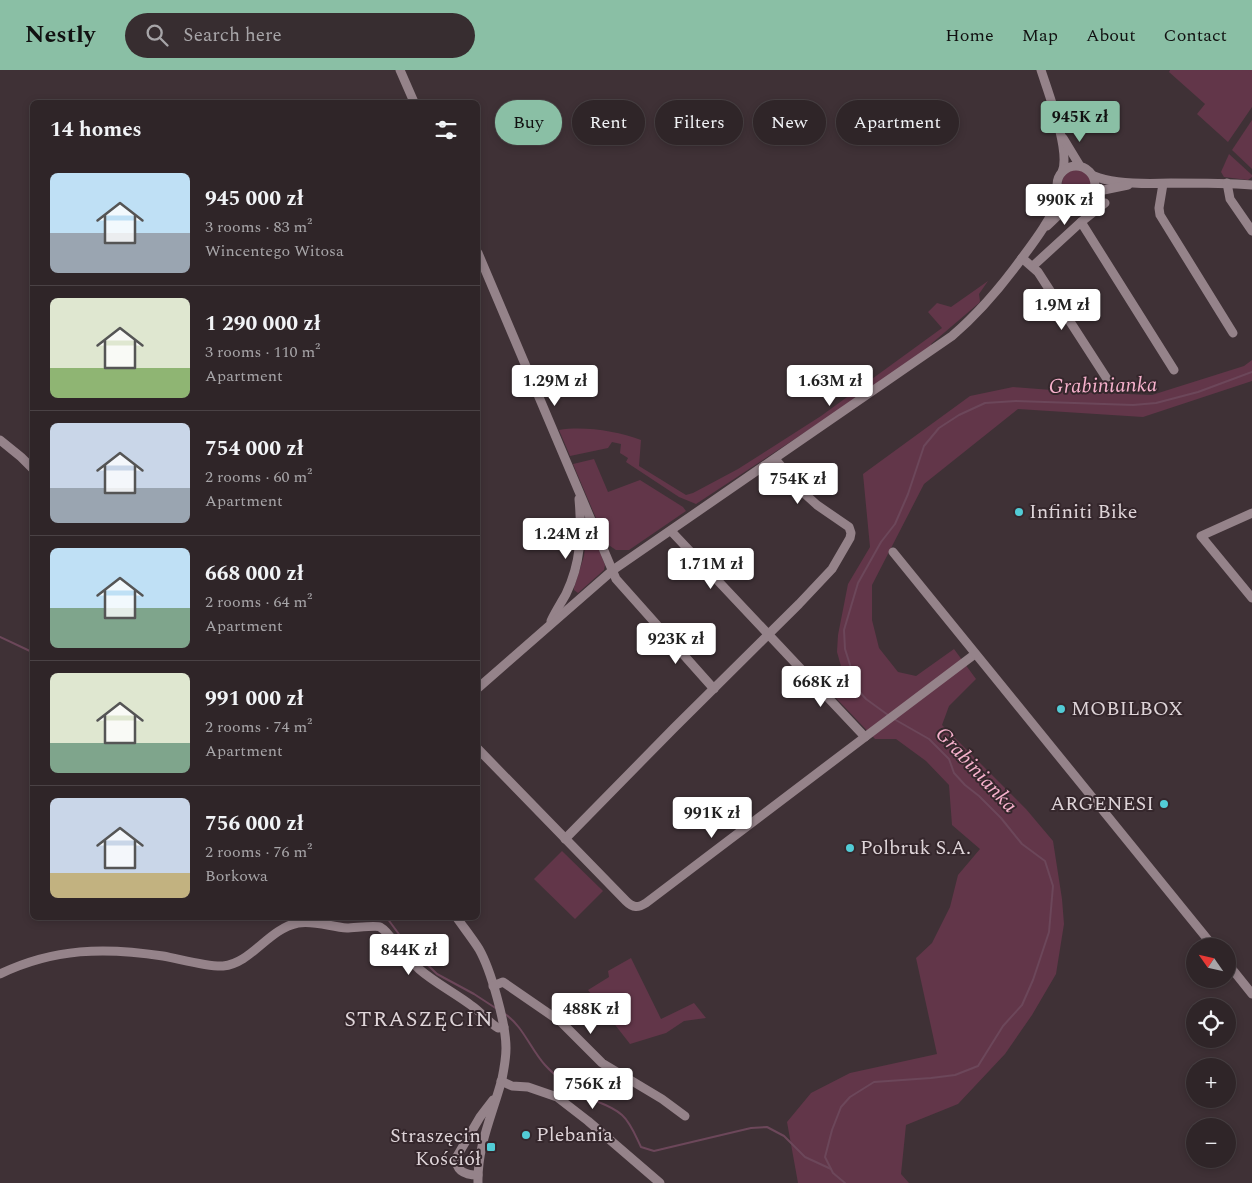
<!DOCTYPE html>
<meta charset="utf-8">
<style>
body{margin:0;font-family:Spectral,serif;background:#372d30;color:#f1f3f6;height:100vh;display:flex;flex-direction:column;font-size:19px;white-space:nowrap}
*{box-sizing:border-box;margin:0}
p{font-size:16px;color:#a7a5a8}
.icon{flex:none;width:28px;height:28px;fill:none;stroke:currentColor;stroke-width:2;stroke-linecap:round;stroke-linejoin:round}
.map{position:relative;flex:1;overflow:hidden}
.details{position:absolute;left:30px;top:30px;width:450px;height:820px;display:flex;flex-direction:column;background:#2f2528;border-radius:8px;box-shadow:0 2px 8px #0003,0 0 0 1px #4a4245}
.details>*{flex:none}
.hud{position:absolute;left:495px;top:30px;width:475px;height:45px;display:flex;gap:10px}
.needle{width:32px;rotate:304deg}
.buttons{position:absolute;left:1186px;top:868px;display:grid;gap:10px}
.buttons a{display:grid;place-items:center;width:50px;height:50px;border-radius:50%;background:#2f2528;box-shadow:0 2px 8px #0003,0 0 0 1px #4a4245;font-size:25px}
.price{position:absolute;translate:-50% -42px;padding:0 11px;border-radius:5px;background:#fff;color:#222;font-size:16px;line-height:32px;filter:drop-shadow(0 1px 2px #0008)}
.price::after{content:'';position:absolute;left:50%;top:30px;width:15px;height:11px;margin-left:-8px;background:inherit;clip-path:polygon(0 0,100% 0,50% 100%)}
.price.current{background:#8abfa5;color:#111}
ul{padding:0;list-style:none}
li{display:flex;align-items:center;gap:15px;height:125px;padding:0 20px}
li+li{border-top:1px solid #4a4245}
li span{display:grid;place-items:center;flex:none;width:140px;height:100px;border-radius:8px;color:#555}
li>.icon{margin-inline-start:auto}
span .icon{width:60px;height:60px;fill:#fffc;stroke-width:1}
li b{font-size:21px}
h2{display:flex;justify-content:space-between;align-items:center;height:60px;padding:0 20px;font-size:21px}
.chip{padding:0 18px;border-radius:22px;background:#2f2528;box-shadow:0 2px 8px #0003,0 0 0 1px #4a4245;font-size:18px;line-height:45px}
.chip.current{background:#8abfa5;color:#111}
header{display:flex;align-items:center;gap:30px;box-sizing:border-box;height:70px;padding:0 25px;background:#8abfa5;color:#111}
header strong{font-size:24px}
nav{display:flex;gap:28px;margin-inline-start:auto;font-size:18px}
.search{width:350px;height:45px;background:#372d30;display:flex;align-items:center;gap:12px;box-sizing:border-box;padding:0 18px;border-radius:28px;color:#a7a5a8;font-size:19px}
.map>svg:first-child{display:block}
.green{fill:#623649}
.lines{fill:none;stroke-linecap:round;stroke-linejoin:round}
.stream{stroke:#6c475a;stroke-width:2}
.minor{stroke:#95838a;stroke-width:9}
.poi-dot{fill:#52ccd6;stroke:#35272c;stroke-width:2}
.labels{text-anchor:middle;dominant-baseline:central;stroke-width:4;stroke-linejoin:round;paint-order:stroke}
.poi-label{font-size:20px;fill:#ded4d8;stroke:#35272c;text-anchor:start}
.water-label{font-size:21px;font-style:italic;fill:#f6b1cc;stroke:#35272c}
.quarter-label{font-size:22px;letter-spacing:1px;fill:#ded4d8;stroke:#35272c}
</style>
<header>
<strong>Nestly</strong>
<div class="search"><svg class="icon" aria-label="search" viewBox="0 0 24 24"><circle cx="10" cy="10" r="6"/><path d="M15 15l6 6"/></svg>Search here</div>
<nav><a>Home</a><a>Map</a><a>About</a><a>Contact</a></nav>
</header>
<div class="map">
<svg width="1252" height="1113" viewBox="0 0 1252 1113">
<rect width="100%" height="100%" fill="#3f3136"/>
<g class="green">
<polygon points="1170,0 1252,0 1252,37 1228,72 1197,44 1205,34 1169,2"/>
<polygon points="1252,50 1252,99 1232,80"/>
<polygon points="1229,84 1252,105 1252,107 1248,110 1224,107 1221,102"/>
<circle cx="1077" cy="114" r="15"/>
<path d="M988 211 979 224 980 231 979 233 931 274 932 276 845 336 696 434 679 427 626 392 628 388 620 383 621 374 612 372 608 378 570 386 559 360C584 356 617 361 641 370L639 396 686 425 693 423 738 399 821 346 942 258 928 242 937 233 951 237Z"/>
<polygon points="1252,290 1252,311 1143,347 1018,339 924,414 872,515 872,550 879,578 898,602 916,606 954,579 976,609 949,636 942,655 1026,739 1053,771 1062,829 1064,854 1056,904 1032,945 1005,984 958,1034 906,1055 901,1104 909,1113 798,1113 787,1052 811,1023 850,1003 937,984 916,888 932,873 950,837 958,805 980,779 952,755 949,715 926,691 896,669 875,669 836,628 846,614 837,582 838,565 848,514 870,477 863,404 970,326 1013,317 1078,322 1152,325 1244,296"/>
<polygon points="594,389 608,422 640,410 683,437 686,441 629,480 616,480 607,474 573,394"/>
<polygon points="587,458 591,459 605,495 604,500 578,523 574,520 574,518 584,486"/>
<polygon points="562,781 603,821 575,849 534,809"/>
<polygon points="631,888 661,949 694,933 706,948 684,951 666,963 630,974 588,920 609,907 608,901"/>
</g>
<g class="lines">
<g class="stream">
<polyline points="0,567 32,582"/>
<polyline points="888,645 866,629 858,620 845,579 844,560 858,513 881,472 895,454 908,424 924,376 939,358 959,345 985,333 1016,331 1133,335 1156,333 1198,322 1252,302"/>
<polyline points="387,848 407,875 437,904 474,924 497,939"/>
<path d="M505 944C523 956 531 980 545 995 554 1005 573 1020 584 1026 596 1032 611 1035 622 1045 631 1053 636 1067 641 1077L654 1081 751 1058 767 1057 784 1066 805 1087 831 1099"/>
<polyline points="845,1113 833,1103 825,1087 832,1060 841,1037 850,1027 874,1012 931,1008 955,1005 978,996 1003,956 1022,935 1033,910 1049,862 1053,816 1045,791 1022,774 1001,748 979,726 965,715 954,703 949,689 929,669 894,649"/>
</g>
<g class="minor">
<polyline points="400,0 414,32"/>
<path d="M1041 0C1048 22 1071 82 1062 102"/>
<polyline points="1063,68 1080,96"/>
<circle cx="1076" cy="115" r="19"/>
<path d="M1094 106C1114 114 1149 114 1171 113 1198 113 1225 113 1252 115"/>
<polyline points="1227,113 1230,129 1252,161"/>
<polyline points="1163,114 1159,138 1160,145 1233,263"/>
<polyline points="1094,122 1128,115"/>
<polyline points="1081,152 1174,300"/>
<polyline points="1047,156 1068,136 1073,133"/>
<polyline points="478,183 616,509 714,619"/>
<polyline points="1022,188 1038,202 1109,312"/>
<polyline points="1033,196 1081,152 1105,133"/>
<polyline points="0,370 21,387 32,398"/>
<polyline points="1252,443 1201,466 1252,528"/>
<polyline points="671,461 865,667 975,584"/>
<polyline points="893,482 1213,876"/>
<path d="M551 551C555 542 561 533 566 524 581 493 582 463 579 429"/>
<path d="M478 618 613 500 952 266C979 243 1001 217 1022 188 1037 168 1051 149 1060 125"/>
<path d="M478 679 626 831C633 838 638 838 646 833L865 667"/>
<polyline points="565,769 674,658 799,534 832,499 850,468 851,463 849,457 817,435 806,425 775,389"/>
<path d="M457 848C464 858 472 868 479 879 491 900 506 954 506 978 506 988 504 999 502 1009 493 1043 477 1076 478 1113"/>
<polyline points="1228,894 1252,924"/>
<path d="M0 904C54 878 105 877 163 886 180 889 207 897 223 896 252 893 268 859 298 853 314 850 331 857 347 858 354 858 376 855 380 857 389 862 394 873 400 880 406 887 413 893 419 899 435 913 455 923 472 936 481 942 488 952 498 958L504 957"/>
<polyline points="493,916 503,912 561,952 602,993 662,1029 685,1046"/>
<polyline points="501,1011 512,1016 528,1017 557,1027 588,1051 660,1113"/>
<path d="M478 1105C466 1105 456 1102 456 1088L480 1047 493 1030"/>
</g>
</g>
<g class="poi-dot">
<circle cx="1019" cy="442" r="5"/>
<circle cx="1061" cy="639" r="5"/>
<circle cx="1164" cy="734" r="5"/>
<circle cx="850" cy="778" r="5"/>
<circle cx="526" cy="1065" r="5"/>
<rect x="486" y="1072" width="10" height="10" rx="2.5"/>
</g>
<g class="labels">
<g class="poi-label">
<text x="1029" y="442">Infiniti Bike</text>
<text x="1071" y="639">MOBILBOX</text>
<text x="1154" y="734" text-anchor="end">ARGENESI</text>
<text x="860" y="778">Polbruk S.A.</text>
<text x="536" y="1065">Plebania</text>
<text x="481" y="1066" text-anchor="end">Straszęcin<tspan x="481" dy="23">Kościół</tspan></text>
</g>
<g class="water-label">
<text transform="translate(1103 316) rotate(-1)">Grabinianka</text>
<text transform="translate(976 700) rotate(47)">Grabinianka</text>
</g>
<g class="quarter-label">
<text x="419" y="949">STRASZĘCIN</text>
</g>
</g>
</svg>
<div class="buttons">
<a><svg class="needle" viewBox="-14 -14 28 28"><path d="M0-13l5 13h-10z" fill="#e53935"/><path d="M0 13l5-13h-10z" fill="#a7a5a8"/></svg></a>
<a><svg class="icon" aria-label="locate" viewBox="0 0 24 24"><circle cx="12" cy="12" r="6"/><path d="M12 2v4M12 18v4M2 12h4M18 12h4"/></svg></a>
<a>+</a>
<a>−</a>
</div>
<b class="price current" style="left:1080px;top:73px">945K zł</b>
<b class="price" style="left:1065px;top:156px">990K zł</b>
<b class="price" style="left:1062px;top:261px">1.9M zł</b>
<b class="price" style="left:555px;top:337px">1.29M zł</b>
<b class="price" style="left:830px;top:337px">1.63M zł</b>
<b class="price" style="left:798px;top:435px">754K zł</b>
<b class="price" style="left:566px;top:490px">1.24M zł</b>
<b class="price" style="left:711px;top:520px">1.71M zł</b>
<b class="price" style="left:676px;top:595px">923K zł</b>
<b class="price" style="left:821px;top:638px">668K zł</b>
<b class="price" style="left:712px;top:769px">991K zł</b>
<b class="price" style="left:409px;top:906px">844K zł</b>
<b class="price" style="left:591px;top:965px">488K zł</b>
<b class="price" style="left:593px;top:1040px">756K zł</b>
<div class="hud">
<a class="chip current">Buy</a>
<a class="chip">Rent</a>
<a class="chip">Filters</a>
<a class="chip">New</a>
<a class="chip">Apartment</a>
</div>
<section class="details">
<h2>14 homes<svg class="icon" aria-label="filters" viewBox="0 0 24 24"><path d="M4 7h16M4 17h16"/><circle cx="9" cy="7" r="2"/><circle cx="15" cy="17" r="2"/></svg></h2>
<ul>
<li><span style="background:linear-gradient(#bfe0f5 60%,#9aa5b1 0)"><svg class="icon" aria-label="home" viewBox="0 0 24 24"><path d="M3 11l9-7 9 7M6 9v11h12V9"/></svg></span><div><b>945 000 zł</b><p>3 rooms · 83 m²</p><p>Wincentego Witosa</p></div></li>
<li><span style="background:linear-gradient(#dfe7d0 70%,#8fb573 0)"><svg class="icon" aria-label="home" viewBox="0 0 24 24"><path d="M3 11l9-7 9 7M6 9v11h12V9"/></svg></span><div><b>1 290 000 zł</b><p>3 rooms · 110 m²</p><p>Apartment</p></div></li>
<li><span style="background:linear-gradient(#c9d6e8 65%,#9aa5b1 0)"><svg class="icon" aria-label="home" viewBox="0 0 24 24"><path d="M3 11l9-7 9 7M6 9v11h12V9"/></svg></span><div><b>754 000 zł</b><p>2 rooms · 60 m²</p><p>Apartment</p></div></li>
<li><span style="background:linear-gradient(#bfe0f5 60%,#7fa58c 0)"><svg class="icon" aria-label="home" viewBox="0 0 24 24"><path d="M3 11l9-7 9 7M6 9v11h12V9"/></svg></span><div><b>668 000 zł</b><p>2 rooms · 64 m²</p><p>Apartment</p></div></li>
<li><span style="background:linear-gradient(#dfe7d0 70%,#7fa58c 0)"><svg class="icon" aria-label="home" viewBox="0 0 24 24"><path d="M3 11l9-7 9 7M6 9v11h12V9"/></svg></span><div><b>991 000 zł</b><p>2 rooms · 74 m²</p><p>Apartment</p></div></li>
<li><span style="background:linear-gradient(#c9d6e8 75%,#c2b280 0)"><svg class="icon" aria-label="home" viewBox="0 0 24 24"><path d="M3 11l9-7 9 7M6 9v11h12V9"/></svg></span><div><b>756 000 zł</b><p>2 rooms · 76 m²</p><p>Borkowa</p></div></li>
</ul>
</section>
</div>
